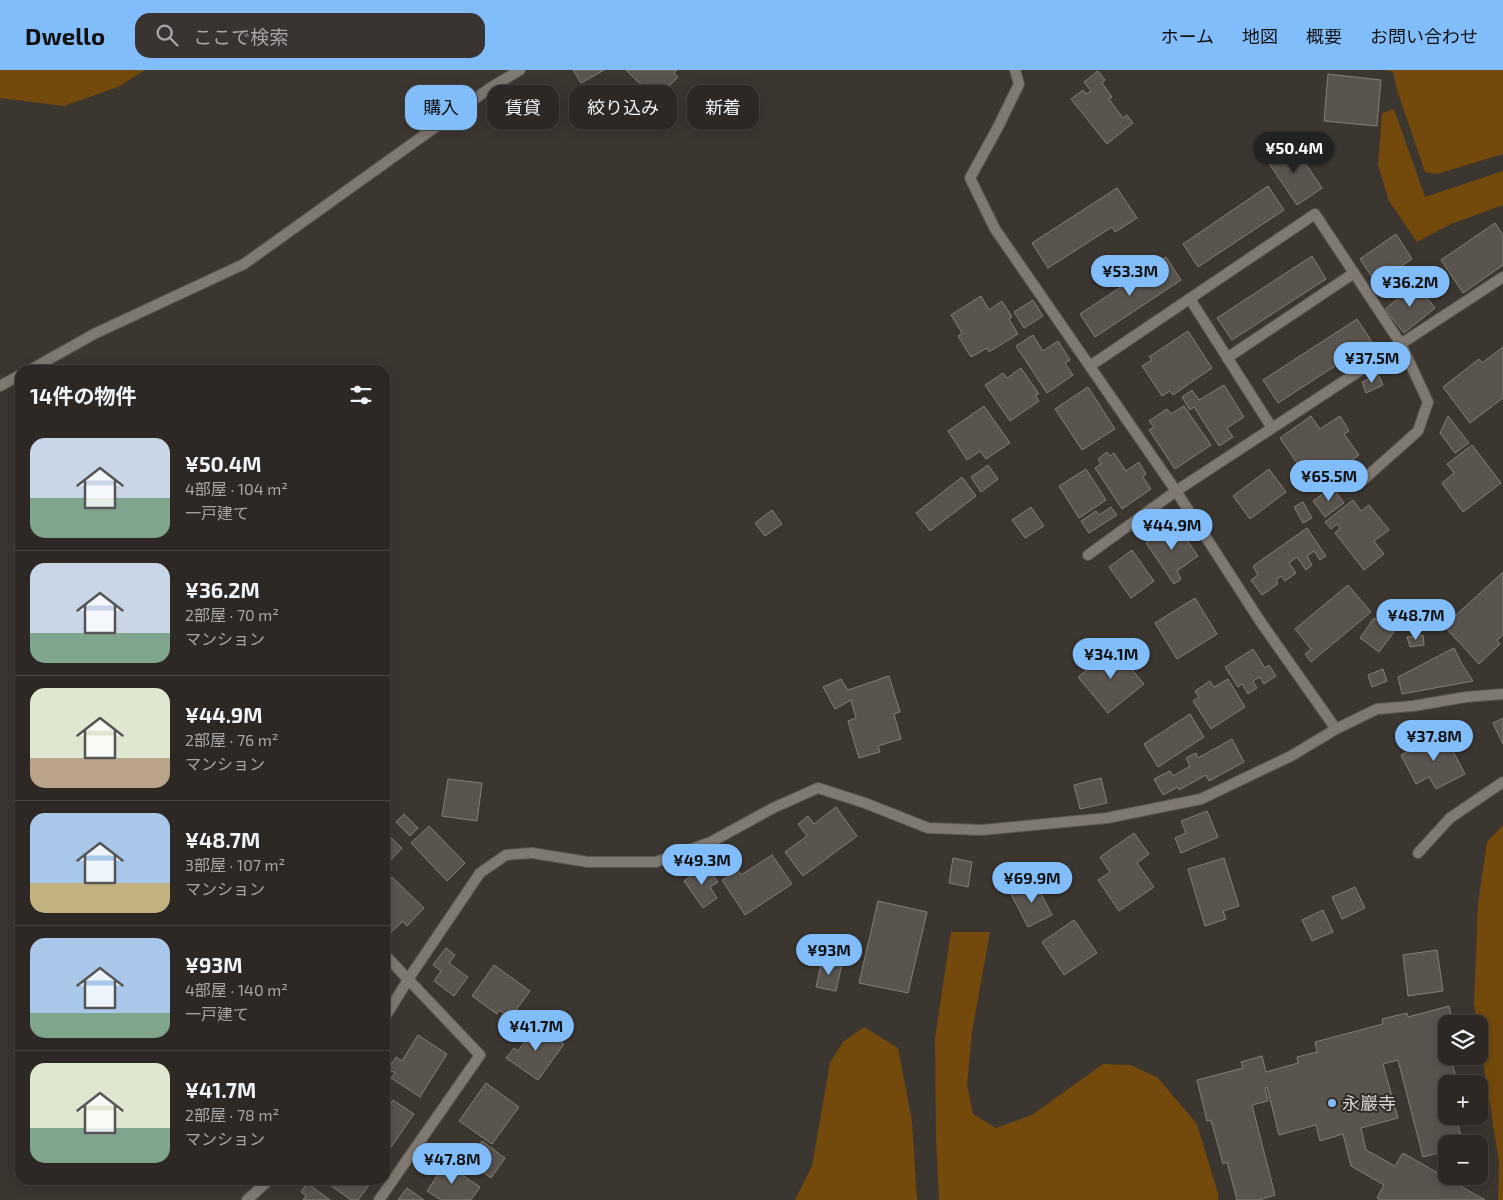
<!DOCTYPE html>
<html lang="ja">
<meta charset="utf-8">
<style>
body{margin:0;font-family:"Exo 2","Noto Sans JP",sans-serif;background:#393431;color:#f1f3f6;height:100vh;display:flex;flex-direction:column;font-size:19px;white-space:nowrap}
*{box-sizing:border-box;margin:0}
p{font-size:16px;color:#a7a6a6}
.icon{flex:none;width:28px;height:28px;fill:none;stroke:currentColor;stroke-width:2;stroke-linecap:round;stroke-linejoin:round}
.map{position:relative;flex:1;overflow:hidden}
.details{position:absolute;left:15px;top:295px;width:375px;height:820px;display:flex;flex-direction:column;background:#2d2824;border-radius:15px;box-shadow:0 2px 12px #0003,0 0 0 1px #484441}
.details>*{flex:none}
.guide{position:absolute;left:405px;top:15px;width:475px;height:45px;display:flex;gap:10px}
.buttons{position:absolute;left:1438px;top:945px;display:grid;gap:10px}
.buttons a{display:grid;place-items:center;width:50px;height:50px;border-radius:10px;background:#2d2824;box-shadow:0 2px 12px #0003,0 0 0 1px #484441;font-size:25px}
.price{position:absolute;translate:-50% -42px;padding:0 11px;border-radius:18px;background:#81bdfa;color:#111;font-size:16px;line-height:32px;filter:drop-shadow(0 1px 2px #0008)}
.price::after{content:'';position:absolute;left:50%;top:30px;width:15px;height:11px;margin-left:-8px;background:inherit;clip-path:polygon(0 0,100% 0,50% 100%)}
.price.active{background:#222;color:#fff}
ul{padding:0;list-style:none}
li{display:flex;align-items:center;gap:15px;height:125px;padding:0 15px}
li+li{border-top:1px solid #484441}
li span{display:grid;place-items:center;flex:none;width:140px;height:100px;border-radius:15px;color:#555}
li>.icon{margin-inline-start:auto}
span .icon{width:60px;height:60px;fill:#fffc;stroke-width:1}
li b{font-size:21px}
h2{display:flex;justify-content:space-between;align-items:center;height:60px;padding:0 15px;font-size:21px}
.chip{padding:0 18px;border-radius:15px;background:#2d2824;box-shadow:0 2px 12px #0003,0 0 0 1px #484441;font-size:18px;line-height:45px}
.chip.active{background:#81bdfa;color:#111}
header{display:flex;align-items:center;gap:30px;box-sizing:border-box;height:70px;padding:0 25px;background:#81bdfa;color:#111}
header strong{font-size:24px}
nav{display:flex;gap:28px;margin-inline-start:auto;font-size:18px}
.search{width:350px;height:45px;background:#393431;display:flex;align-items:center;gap:12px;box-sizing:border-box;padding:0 18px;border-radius:15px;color:#a7a6a6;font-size:19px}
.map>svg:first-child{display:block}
.green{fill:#744a0c}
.building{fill:#5a544e;stroke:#847e77}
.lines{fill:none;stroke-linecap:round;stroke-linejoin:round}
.minor-casing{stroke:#59554f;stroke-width:12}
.minor{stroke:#7f7972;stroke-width:10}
.poi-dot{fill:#81bdfa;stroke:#322c26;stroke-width:2}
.labels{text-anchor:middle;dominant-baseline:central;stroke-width:4;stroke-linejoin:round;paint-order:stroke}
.poi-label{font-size:18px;fill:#d7d4d0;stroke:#322c26;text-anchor:start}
</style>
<header>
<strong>Dwello</strong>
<div class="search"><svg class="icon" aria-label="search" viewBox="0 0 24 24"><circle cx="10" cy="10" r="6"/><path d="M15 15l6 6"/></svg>ここで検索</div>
<nav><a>ホーム</a><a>地図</a><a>概要</a><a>お問い合わせ</a></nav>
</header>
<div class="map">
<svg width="1503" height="1130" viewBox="0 0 1503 1130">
<rect width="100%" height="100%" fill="#3c3630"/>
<g class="green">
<polygon points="0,0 145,0 118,17 64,36 0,28"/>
<polygon points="1384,0 1503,0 1503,84 1437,104 1425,102 1398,23 1393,2"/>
<polygon points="1394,39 1425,127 1503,101 1503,135 1451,154 1417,172 1389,131 1378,95 1382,43"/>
<polygon points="1503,755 1503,1130 1498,1130 1499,1092 1479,966 1479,954 1477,954 1474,935 1478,834 1487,772"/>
<polygon points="951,862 990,862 972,962 967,1015 973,1044 996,1058 1032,1045 1103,994 1131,995 1158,1008 1197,1054 1218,1124 1218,1130 939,1130 936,1065 935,968"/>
<polygon points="864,957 898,978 912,1051 917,1130 795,1130 812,1096 830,993 843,972"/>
</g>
<g class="building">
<polygon points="573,0 604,0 581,13"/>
<polygon points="626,0 677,0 674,3 678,7 668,17 674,23 662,35"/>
<polygon points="1098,1 1105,10 1102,13 1112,27 1109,29 1123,48 1127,45 1133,53 1107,74 1071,29 1083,20 1086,24 1091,21 1084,12"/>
<polygon points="1328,4 1381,10 1377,56 1324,51"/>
<polygon points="1291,72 1322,118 1297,135 1266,89"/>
<polygon points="1268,116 1284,140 1198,197 1183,174"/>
<polygon points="1117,118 1137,148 1115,162 1112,157 1048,198 1032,173"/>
<polygon points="1495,153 1503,165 1503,195 1463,223 1441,190"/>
<polygon points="1396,164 1412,189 1376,213 1360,189"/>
<polygon points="1312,186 1326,209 1232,270 1217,248"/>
<polygon points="1166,187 1181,210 1095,267 1080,244"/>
<polygon points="1416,214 1435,238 1404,263 1385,239"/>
<polygon points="981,226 989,240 1002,231 1012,247 1009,249 1018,264 989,282 987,278 971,287 958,266 962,263 951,245"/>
<polygon points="1033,230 1043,246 1024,258 1014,242"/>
<polygon points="1357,249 1372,272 1278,333 1263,310"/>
<polygon points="1188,261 1212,298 1173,325 1170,321 1162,326 1142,296 1152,290 1149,287"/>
<polygon points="1033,265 1043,281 1058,271 1070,290 1065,293 1073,305 1047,323 1016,276"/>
<polygon points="1503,277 1503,328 1470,353 1443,317 1479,289 1482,293"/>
<polygon points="1021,298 1039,324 1035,325 1039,331 1010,351 985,315 1003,303 1007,308"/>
<polygon points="1378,304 1383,315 1366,323 1362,312"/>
<polygon points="1224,315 1244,347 1227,358 1233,367 1219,376 1194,337 1190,340 1182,327 1192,320 1199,330"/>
<polygon points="1088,317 1115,359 1082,380 1055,339"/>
<polygon points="984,336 1010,373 986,389 980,381 967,390 948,361"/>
<polygon points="1184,336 1211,375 1175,399 1149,360 1154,357 1149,351 1167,339 1171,344"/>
<polygon points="1311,346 1320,359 1340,346 1349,361 1344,364 1359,385 1324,409 1312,392 1301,399 1280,368"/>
<polygon points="1448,346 1469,373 1455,383 1440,363"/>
<polygon points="1472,375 1501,413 1463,442 1442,413 1454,403 1447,394"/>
<polygon points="1107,382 1110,386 1114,383 1126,401 1139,392 1146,404 1143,407 1151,419 1122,439 1095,398 1101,394 1098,389"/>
<polygon points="988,395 998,409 981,422 971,407"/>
<polygon points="1086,399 1106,430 1079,448 1059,416"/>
<polygon points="1269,399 1286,422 1250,449 1233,426"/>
<polygon points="962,407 976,426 930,461 916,443"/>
<polygon points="1332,417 1344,433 1325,447 1313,431"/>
<polygon points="1353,430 1361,441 1369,435 1389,460 1374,471 1384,484 1364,500 1335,463 1340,458 1337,454 1331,459 1325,452"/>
<polygon points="1303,432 1312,448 1303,453 1294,437"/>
<polygon points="1031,437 1044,456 1025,468 1012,450"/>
<polygon points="1111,437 1117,445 1089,463 1081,451 1096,441 1099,445"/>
<polygon points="772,440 782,454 765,466 755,453"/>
<polygon points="1175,453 1198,486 1177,501 1181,509 1174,514 1146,473"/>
<polygon points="1307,458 1326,486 1320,490 1314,481 1307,486 1312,495 1306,500 1297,487 1289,493 1296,503 1285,511 1281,506 1276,510 1278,514 1262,525 1251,510 1258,505 1253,496"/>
<polygon points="1132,480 1154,511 1131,528 1109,497"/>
<polygon points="1503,502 1503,565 1497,570 1500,574 1479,594 1444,556"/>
<polygon points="1348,515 1371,542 1311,592 1305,584 1311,579 1295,559"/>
<polygon points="1195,528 1217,564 1177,589 1155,553"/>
<polygon points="1374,548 1394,562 1379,582 1360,568"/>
<polygon points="1423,565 1424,575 1410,577 1407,567"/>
<polygon points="1114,578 1144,614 1108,643 1078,607"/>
<polygon points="1454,578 1462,594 1473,611 1402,624 1398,607"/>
<polygon points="1253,579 1265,598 1269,595 1276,606 1264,614 1260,607 1253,611 1257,618 1248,624 1242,614 1238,617 1225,597"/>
<polygon points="1383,599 1387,611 1372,617 1368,605"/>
<polygon points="889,606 900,642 894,644 901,669 878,676 880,682 859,688 848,651 856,648 851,630 835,639 823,617 841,609 848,620"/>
<polygon points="1228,609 1245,637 1211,659 1193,631 1199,627 1195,621 1210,611 1214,617"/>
<polygon points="1190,644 1204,667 1158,697 1144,674"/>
<polygon points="1503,648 1503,674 1493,653"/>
<polygon points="1443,662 1465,704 1436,719 1429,707 1416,714 1401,685"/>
<polygon points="1232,669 1244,692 1209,711 1206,705 1179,720 1178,717 1163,725 1154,709 1170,701 1173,706 1190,696 1186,688 1196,683 1198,688"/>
<polygon points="1101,708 1107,733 1080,739 1074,715"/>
<polygon points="448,709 482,713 477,751 442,746"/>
<polygon points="836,737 857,766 803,806 785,782 807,766 798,754 808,746 814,754"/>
<polygon points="1207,741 1218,767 1181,783 1175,768 1186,763 1181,751"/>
<polygon points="404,744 418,758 410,766 396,752"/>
<polygon points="429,756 465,793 447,811 411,773"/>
<polygon points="385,762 402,778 385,796"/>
<polygon points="1134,763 1149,784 1137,793 1154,817 1119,841 1098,810 1110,802 1100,787"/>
<polygon points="772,785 792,814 745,845 722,810 738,800 741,805"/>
<polygon points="953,788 972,792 968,817 949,813"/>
<polygon points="1224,788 1239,836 1223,841 1226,849 1205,856 1188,799"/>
<polygon points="706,795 718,812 710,817 717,828 703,838 684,811"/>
<polygon points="392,807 424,838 407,856 403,851 387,866 385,864 385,814"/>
<polygon points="1035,812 1052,845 1028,857 1011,824"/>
<polygon points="1355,817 1365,838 1342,849 1332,827"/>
<polygon points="878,831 927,842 908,923 859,913"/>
<polygon points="1323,840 1333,862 1312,871 1302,850"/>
<polygon points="1074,850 1097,883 1064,905 1042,872"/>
<polygon points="446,878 455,885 449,893 468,907 454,926 434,911 441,901 433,895"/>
<polygon points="1437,880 1443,921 1408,926 1403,885"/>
<polygon points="822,890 842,894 836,921 816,917"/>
<polygon points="494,895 530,921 510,948 499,940 497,944 472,926"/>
<polygon points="1449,936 1453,954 1446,954 1446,986 1450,986 1458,1014 1446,1014 1446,1046 1462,1046 1464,1054 1458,1055 1463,1074 1446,1074 1446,1081 1423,1087 1398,990 1383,994 1398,1048 1361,1058 1366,1080 1395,1096 1403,1083 1485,1130 1380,1130 1377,1128 1384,1115 1351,1096 1343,1064 1320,1071 1316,1055 1279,1065 1267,1017 1265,1018 1268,1031 1252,1035 1275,1125 1259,1130 1237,1130 1227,1092 1223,1094 1211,1050 1207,1051 1197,1010 1243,998 1241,992 1262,986 1266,1002 1298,993 1297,987 1317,982 1315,972 1383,954 1382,949 1407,943 1408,947"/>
<polygon points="538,954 564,974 538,1010 506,988 514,978 518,981"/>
<polygon points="418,965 447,984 420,1027 391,1008 395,1003 388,999 396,987 402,991"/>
<polygon points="486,1013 519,1037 492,1074 459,1051"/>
<polygon points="393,1030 414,1044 389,1080 385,1077 385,1042"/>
<polygon points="482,1071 505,1088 491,1108 468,1091"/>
<polygon points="440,1090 480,1117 471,1130 441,1130 427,1121 438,1105 433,1101"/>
<polygon points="333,1110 373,1110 358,1130 351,1130 330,1115"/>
<polygon points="307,1113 330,1130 303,1130 306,1126 301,1122"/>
<polygon points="407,1118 424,1130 398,1130"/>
</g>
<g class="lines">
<g class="minor-casing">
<g id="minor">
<polyline points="1015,0 1019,14 998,57 970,108 995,159 1176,421 1260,551 1336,659"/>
<polyline points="1190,229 1272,358"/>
<polyline points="1227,288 1354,203"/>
<polyline points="1090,296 1315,144 1401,274 1428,332 1418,361 1363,410"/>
<polyline points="30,300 94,264 244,194 490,18 520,0"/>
<polyline points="0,316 20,305"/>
<polyline points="1088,485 1176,421 1503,207"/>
<polyline points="1418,783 1450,748 1503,712"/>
<polyline points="385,947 411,905 480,803 506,785 532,783 588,792 656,792 711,772 773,738 818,718 865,733 928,758 982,760 1107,748 1201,729 1291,686 1336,659 1377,639 1413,636 1466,627 1503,624"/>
<polyline points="247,1130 269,1110"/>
<polyline points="379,1130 480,985 385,885"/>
</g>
</g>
<use href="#minor" class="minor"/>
</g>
<circle class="poi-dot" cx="1332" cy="1033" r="5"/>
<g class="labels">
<g class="poi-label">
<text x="1342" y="1033">永巖寺</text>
</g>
</g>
</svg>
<div class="buttons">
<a><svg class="icon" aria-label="layers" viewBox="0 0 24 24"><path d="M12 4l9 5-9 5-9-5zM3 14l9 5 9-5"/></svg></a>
<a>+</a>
<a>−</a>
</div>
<b class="price active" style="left:1294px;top:104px">¥50.4M</b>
<b class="price" style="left:1130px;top:227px">¥53.3M</b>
<b class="price" style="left:1410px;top:238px">¥36.2M</b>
<b class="price" style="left:1372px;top:314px">¥37.5M</b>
<b class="price" style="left:1329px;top:432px">¥65.5M</b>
<b class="price" style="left:1172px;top:481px">¥44.9M</b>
<b class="price" style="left:1416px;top:571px">¥48.7M</b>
<b class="price" style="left:1111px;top:610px">¥34.1M</b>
<b class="price" style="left:1434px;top:692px">¥37.8M</b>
<b class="price" style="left:702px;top:816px">¥49.3M</b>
<b class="price" style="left:1032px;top:834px">¥69.9M</b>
<b class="price" style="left:829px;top:906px">¥93M</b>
<b class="price" style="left:536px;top:982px">¥41.7M</b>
<b class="price" style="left:452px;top:1115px">¥47.8M</b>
<div class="guide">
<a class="chip active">購入</a>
<a class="chip">賃貸</a>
<a class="chip">絞り込み</a>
<a class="chip">新着</a>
</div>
<section class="details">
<h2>14件の物件<svg class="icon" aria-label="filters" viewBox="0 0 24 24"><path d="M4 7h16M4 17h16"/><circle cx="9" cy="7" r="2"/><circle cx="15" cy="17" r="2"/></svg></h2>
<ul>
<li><span style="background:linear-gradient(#c9d6e8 60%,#7fa58c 0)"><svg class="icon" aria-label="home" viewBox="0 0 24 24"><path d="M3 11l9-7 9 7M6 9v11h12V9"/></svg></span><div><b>¥50.4M</b><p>4部屋 · 104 m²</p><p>一戸建て</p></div></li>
<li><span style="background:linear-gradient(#c9d6e8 70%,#7fa58c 0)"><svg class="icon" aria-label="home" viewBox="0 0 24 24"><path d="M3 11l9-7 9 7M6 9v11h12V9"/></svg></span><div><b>¥36.2M</b><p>2部屋 · 70 m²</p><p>マンション</p></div></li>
<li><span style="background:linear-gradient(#dfe7d0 70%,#b9a48a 0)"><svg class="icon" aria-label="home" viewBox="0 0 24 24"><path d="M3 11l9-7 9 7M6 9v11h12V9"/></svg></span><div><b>¥44.9M</b><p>2部屋 · 76 m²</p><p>マンション</p></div></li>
<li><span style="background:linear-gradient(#a9c7e8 70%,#c2b280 0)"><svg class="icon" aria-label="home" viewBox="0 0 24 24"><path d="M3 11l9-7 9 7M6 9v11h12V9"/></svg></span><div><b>¥48.7M</b><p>3部屋 · 107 m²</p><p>マンション</p></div></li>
<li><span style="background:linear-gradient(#a9c7e8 75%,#7fa58c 0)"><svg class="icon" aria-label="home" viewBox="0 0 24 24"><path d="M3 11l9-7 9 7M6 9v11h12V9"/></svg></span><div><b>¥93M</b><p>4部屋 · 140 m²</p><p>一戸建て</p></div></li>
<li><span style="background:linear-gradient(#dfe7d0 65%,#7fa58c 0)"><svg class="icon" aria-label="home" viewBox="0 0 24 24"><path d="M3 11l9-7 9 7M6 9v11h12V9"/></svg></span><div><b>¥41.7M</b><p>2部屋 · 78 m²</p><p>マンション</p></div></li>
</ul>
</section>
</div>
